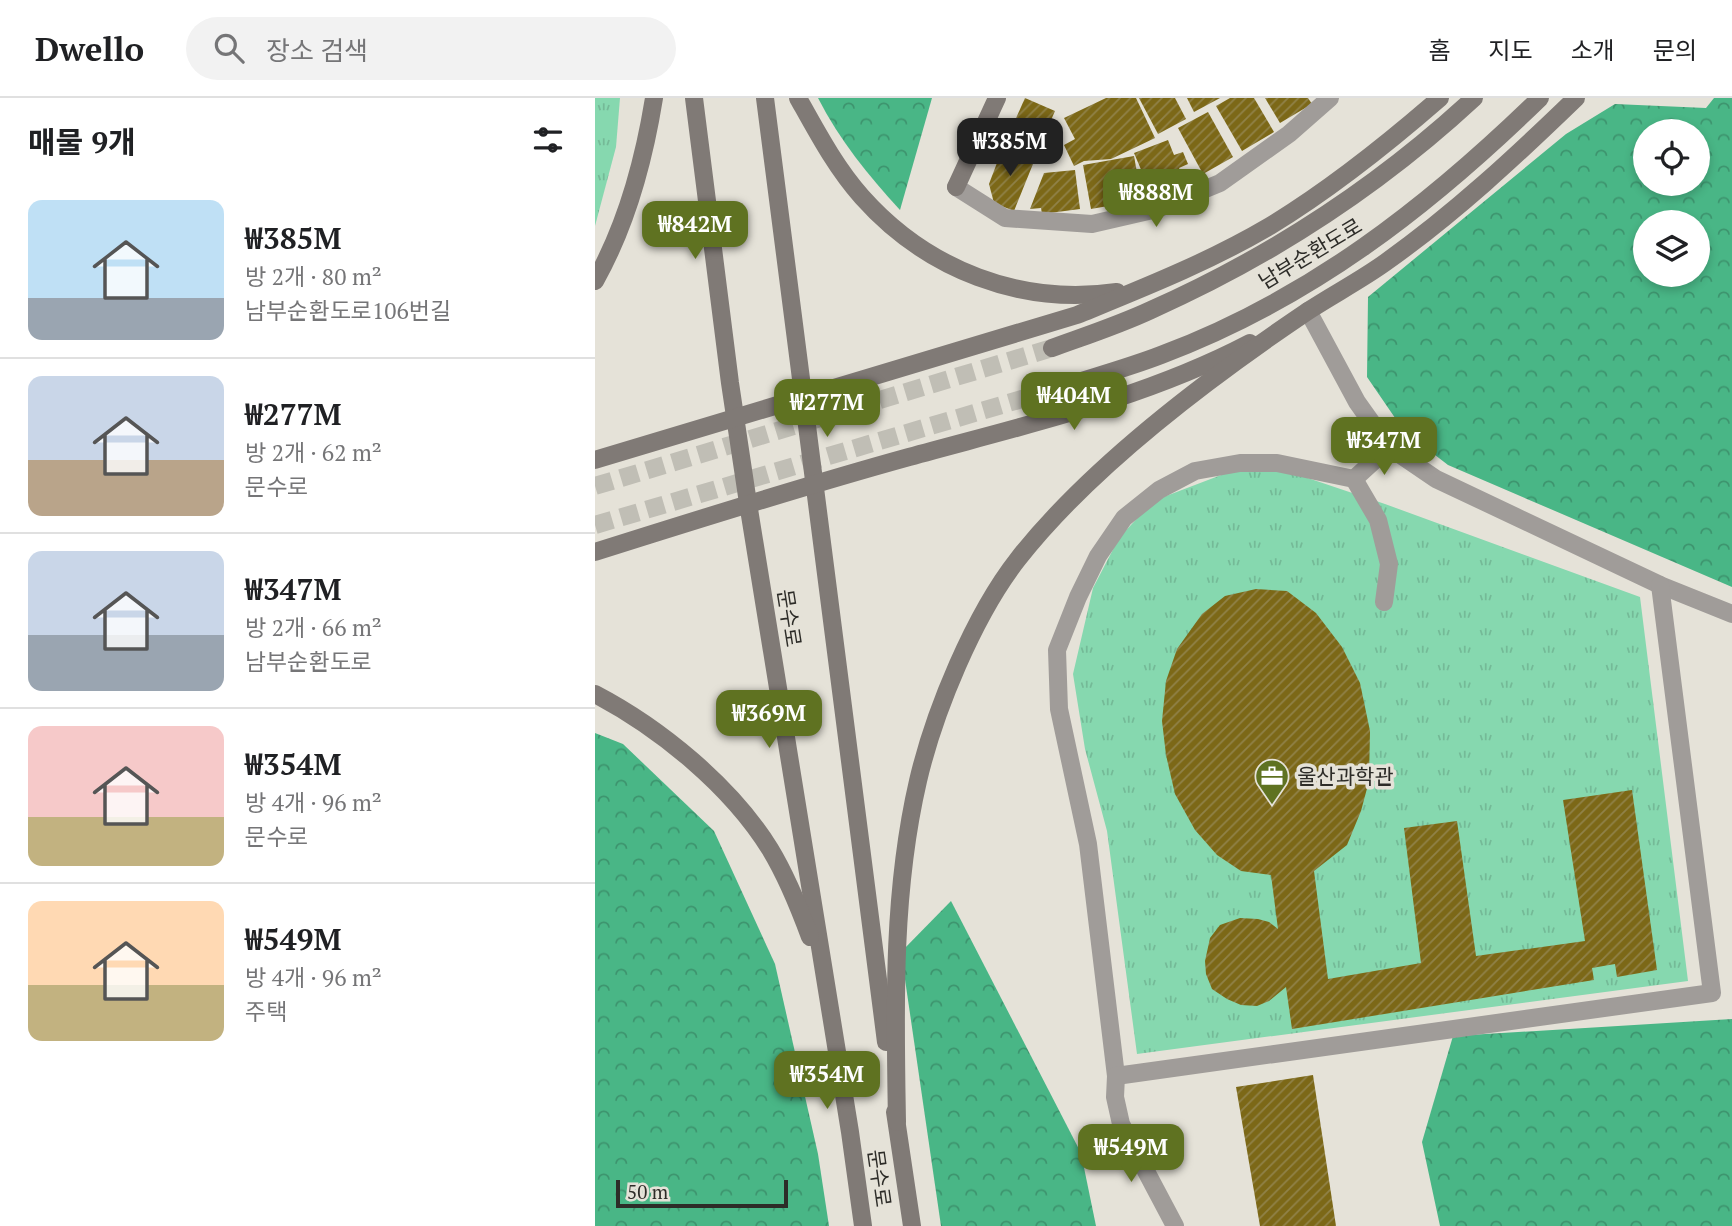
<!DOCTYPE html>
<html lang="ko">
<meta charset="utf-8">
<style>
body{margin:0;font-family:"PT Serif","Noto Sans KR",serif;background:#f2f2f2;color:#202124;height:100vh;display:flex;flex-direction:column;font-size:26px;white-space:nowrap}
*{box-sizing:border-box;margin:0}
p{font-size:23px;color:#757577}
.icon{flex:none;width:38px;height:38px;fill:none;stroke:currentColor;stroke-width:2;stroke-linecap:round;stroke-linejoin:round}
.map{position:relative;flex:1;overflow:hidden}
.details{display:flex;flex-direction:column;background:#fff;width:595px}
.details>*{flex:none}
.buttons{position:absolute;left:1038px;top:21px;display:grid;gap:14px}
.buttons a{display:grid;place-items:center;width:77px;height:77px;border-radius:50%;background:#fff;box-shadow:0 4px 10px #0003;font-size:35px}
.scale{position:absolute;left:21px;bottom:18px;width:172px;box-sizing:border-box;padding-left:7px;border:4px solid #2d2c28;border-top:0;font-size:19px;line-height:24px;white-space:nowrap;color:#2d2c28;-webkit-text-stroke:5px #e5e2d8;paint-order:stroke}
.price{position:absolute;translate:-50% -60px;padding:0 16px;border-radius:14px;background:#5f7221;color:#fff;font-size:23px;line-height:46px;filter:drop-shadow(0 2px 4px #0008)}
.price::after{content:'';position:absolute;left:50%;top:42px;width:21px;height:16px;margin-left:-10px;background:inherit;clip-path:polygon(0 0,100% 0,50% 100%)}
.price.active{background:#222;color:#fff}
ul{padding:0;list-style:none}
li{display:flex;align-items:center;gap:21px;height:175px;padding:0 28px}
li+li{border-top:2px solid #e0e0e0}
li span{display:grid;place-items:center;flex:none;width:196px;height:140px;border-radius:14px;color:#555}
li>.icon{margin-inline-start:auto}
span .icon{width:84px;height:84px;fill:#fffc;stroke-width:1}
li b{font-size:30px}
h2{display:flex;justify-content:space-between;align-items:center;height:84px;padding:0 28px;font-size:30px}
header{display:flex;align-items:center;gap:42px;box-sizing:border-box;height:98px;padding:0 35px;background:#fff;border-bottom:2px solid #e0e0e0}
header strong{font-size:33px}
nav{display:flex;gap:38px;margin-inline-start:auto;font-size:24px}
.search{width:490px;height:63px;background:#f2f2f2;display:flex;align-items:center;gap:18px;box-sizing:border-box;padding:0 24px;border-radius:38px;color:#757577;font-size:26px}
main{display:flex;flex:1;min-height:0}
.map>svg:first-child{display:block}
.forest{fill:url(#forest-crowns);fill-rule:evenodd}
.park{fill:url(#park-tufts)}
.building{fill:url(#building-hatch)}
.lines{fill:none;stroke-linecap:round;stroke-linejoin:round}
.secondary-tunnel{stroke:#c0beb5;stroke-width:18;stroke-dasharray:18 9;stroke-linecap:butt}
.minor{stroke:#a09c99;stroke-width:18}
.secondary{stroke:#807a76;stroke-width:18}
.labels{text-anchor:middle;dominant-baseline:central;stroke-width:7;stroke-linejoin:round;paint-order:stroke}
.street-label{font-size:21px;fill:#2d2c28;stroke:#e5e2d8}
.poi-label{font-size:21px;fill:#2d2c28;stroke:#e5e2d8;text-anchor:start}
</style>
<header>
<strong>Dwello</strong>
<div class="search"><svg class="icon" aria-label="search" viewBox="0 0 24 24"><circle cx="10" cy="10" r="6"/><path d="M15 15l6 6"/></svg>장소 검색</div>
<nav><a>홈</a><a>지도</a><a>소개</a><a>문의</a></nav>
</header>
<main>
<section class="details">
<h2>매물 9개<svg class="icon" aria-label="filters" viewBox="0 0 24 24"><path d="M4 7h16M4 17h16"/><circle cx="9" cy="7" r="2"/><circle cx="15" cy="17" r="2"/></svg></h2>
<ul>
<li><span style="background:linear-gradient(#bfe0f5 70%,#9aa5b1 0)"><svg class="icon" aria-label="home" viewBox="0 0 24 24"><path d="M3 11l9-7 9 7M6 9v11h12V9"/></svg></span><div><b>₩385M</b><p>방 2개 · 80 m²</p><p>남부순환도로106번길</p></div></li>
<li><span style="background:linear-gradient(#c9d6e8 60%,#b9a48a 0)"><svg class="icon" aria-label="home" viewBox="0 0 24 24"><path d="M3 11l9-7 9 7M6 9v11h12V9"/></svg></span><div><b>₩277M</b><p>방 2개 · 62 m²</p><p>문수로</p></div></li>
<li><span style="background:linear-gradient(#c9d6e8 60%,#9aa5b1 0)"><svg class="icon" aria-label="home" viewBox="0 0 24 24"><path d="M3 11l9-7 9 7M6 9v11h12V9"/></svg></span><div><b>₩347M</b><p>방 2개 · 66 m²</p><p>남부순환도로</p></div></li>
<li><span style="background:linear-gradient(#f6c9c9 65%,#c2b280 0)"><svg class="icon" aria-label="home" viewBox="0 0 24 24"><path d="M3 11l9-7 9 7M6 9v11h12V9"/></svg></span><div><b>₩354M</b><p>방 4개 · 96 m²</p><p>문수로</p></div></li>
<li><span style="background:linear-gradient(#ffd9b3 60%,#c2b280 0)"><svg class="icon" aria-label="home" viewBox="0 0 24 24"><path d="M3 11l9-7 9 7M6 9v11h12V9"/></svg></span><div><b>₩549M</b><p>방 4개 · 96 m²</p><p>주택</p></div></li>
</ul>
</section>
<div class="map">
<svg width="1137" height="1128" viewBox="0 0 1137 1128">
<defs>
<pattern id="forest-crowns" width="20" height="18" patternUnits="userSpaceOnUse" patternTransform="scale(1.75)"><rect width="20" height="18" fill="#49b686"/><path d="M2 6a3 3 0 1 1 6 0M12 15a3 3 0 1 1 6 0" fill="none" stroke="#3d946e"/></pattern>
<pattern id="park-tufts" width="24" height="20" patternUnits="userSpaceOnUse" patternTransform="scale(1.75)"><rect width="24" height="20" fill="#86d8af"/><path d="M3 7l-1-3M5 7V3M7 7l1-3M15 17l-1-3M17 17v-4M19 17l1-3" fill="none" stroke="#74ba97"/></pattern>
<pattern id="building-hatch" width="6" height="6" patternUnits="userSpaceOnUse" patternTransform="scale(1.75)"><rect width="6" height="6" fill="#7c6817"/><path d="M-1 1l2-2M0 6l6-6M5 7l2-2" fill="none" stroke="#908249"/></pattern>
</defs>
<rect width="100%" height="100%" fill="#e5e2d8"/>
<g class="forest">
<path d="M223 0H337L305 112C273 77 245 43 223 0Z"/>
<path d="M1119 0H1137V489L853 367 809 333 772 279 773 199 971 36 1020 6 1111 10ZM1102 33V86H1050V33ZM1102 124V177H1050V124Z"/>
<polygon points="0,635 28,646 119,733 180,866 223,1056 234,1128 0,1128"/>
<polygon points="356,803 486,1055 501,1128 346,1128 306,854"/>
<polygon points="1137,921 1137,1128 845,1128 827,1044 858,938"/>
</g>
<g class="park">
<polygon points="0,0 25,0 21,49 0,128"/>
<polygon points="686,371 790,406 1045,499 1093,883 542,956 512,733 490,651 478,576 498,490 524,440 558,403 634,374"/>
</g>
<g class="building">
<polygon points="430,0 460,13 441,56 411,43"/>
<polygon points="511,0 541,0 560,40 516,61 489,63 479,68 469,47 480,41 469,20"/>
<polygon points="544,0 580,0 591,21 563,36"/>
<polygon points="592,0 625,0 599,14"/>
<polygon points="635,0 659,0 679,34 647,53 621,8"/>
<polygon points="670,0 713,0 717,6 685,25"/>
<polygon points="613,14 638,59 608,76 583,30"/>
<polygon points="573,42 579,57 588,54 593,66 584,70 591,87 558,100 539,55"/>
<polygon points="408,49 440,61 419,113 399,105 394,86"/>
<polygon points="539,58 547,102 496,111 488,67"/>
<polygon points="480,72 485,111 447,116 446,110 435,111 449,75"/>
<polygon points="661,491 692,493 721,515 747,549 765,585 775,633 774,683 766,713 752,747 719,773 733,881 826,865 809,730 862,723 881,858 990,843 968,702 1037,692 1062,872 1022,879 1020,866 997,870 999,882 697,931 691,889 674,903 662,908 646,907 632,901 617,891 611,876 610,863 615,840 625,827 645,820 663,821 674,824 683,831 676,777 646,773 622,757 600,732 580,696 571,657 567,623 571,583 582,551 607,516 630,498"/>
<polygon points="718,977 741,1128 665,1128 641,989"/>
</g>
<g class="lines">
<g class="secondary-tunnel">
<polyline points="0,388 457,250"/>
<polyline points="0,427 471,288"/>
</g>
<g class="minor">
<polyline points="361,89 410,120 497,126 562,111 625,85 694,36 735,0"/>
<polyline points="713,213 762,304 794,349 841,381 1065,487 1137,516"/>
<polyline points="759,381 794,349"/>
<polyline points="521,978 493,746 464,611 462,552 483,499 503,458 529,420 564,392 600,373 645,365 682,365 759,381 783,422 794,466 789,504"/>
<polyline points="580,1128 526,1026 520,999 521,978 1117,895 1065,487"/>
</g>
<g class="secondary">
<polyline points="99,0 135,285 153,405 255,1034 268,1128"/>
<polyline points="170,0 291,944"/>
<path d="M203 0C222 34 241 70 267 99 332 172 426 208 522 194"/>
<polyline points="361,89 402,0"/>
<path d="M0 183C31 128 49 62 59 0"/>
<path d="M457 250C490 238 524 227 556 212 675 159 783 89 879 0"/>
<path d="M471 288C502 278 535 269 566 257 715 201 833 109 945 0"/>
<path d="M0 362 482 217C548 190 614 164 675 128 736 91 791 47 845 0"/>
<path d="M0 454C104 421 209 388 314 359 430 327 548 301 655 245"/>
<path d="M0 596C65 630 136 688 175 751 192 779 204 809 215 839"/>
<polyline points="300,1014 317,1128"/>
<path d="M302 1024C300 910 297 795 323 683 339 614 379 517 423 461 496 368 615 279 713 213 739 196 766 182 791 164 860 115 921 58 981 0"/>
</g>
</g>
<defs>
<g id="office-pin" transform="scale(1.75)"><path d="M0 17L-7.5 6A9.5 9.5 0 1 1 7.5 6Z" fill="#5f7221" stroke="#e5e2d8"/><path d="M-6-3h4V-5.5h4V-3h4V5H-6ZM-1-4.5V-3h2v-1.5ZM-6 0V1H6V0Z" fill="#fff"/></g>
</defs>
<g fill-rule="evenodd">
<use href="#office-pin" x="677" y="678"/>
</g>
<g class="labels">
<g class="street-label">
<text transform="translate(715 155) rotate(-31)">남부순환도로</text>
<text transform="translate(195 520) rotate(81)">문수로</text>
<text transform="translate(285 1080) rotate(82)">문수로</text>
</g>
<g class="poi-label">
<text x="702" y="678">울산과학관</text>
</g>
</g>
</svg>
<div class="buttons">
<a><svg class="icon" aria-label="locate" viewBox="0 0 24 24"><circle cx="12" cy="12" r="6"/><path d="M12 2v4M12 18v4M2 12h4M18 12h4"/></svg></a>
<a><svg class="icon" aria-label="layers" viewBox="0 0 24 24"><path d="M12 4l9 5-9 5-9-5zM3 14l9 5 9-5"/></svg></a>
</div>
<div class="scale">50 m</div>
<b class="price active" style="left:415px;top:80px">₩385M</b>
<b class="price" style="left:561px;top:131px">₩888M</b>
<b class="price" style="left:100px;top:163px">₩842M</b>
<b class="price" style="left:479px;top:334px">₩404M</b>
<b class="price" style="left:232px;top:341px">₩277M</b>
<b class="price" style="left:789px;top:379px">₩347M</b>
<b class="price" style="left:174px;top:652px">₩369M</b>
<b class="price" style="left:232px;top:1013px">₩354M</b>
<b class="price" style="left:536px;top:1086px">₩549M</b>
</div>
</main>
